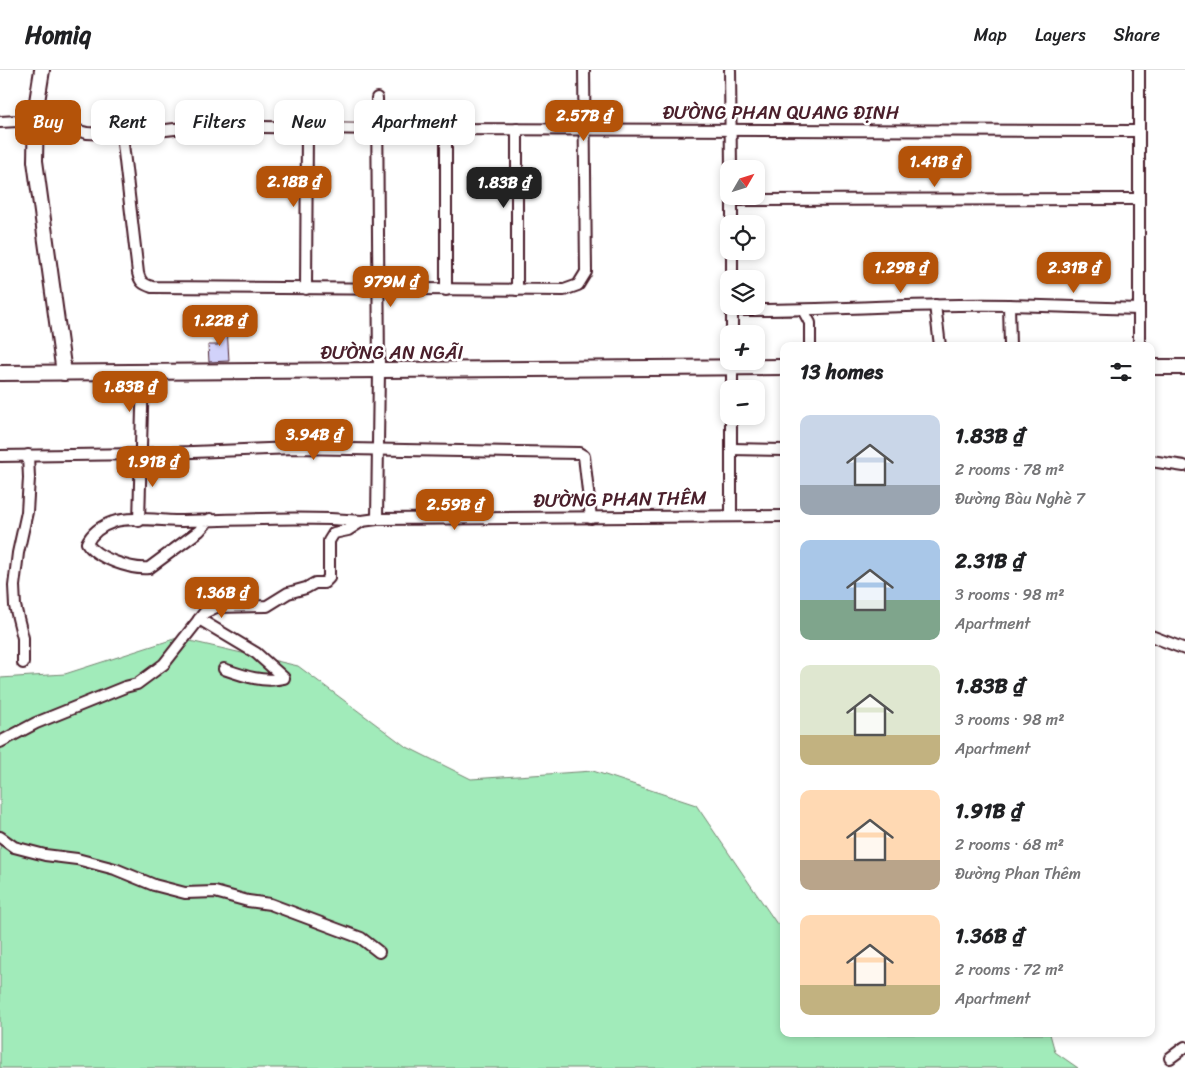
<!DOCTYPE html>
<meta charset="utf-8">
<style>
body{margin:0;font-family:Sriracha,sans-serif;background:#f6f6f6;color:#202124;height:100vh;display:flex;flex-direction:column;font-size:19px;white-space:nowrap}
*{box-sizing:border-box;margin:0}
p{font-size:16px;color:#757577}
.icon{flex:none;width:28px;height:28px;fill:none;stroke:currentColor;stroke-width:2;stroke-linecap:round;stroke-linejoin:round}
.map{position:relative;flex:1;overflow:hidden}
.side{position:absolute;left:780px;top:272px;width:375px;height:695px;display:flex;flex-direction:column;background:#fff;border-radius:10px;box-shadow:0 2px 8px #0003}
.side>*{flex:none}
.banner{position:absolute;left:15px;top:30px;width:475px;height:45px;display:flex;gap:10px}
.needle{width:32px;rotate:51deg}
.fabs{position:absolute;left:720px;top:90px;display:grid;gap:10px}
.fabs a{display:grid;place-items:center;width:45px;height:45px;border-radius:10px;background:#fff;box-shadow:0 2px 8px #0003;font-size:25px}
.price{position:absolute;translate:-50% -42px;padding:0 11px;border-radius:10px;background:#b45309;color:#fff;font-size:16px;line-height:32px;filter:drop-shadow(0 1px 2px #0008)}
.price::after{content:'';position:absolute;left:50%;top:30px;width:15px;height:11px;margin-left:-8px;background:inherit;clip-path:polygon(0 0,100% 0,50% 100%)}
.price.active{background:#222;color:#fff}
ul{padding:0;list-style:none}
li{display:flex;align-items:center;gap:15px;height:125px;padding:0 20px}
li span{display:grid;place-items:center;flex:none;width:140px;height:100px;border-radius:10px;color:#555}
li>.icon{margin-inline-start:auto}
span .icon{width:60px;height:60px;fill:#fffc;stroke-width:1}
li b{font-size:21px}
h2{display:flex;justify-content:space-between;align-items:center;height:60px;padding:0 20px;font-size:21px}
.pill{padding:0 18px;border-radius:10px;background:#fff;box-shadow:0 2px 8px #0003;font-size:18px;line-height:45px}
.pill.active{background:#b45309;color:#fff}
header{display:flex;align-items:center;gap:30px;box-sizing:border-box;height:70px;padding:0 25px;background:#fff;border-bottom:1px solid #e0e0e0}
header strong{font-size:24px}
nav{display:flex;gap:28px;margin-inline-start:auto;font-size:18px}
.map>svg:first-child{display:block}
.green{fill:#a1ebba;stroke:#768572}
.building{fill:#d1d2fa;stroke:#4a1f2b}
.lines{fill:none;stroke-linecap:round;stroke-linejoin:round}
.street-casing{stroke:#4a1f2b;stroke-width:14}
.secondary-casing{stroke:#4a1f2b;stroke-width:18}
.street{stroke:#fff;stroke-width:10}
.secondary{stroke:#fff;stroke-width:14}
.labels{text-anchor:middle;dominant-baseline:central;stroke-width:5;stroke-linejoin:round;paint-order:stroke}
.street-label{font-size:19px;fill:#4a1f2b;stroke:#fff}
</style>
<header>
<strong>Homiq</strong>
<nav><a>Map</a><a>Layers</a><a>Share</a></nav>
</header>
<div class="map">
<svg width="1185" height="998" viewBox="0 0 1185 998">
<rect width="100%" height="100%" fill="#fff"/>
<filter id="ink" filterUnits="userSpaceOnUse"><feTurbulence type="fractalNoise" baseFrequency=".02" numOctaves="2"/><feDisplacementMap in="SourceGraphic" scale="10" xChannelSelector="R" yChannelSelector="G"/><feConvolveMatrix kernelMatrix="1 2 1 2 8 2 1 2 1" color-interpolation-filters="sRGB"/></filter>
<g filter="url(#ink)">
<polygon class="green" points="177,568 298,596 405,676 471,709 593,701 696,735 777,854 784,853 784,964 1050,964 1055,982 1078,998 0,998 0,608 65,604"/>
<polygon class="building" points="217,257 227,257 229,291 209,292 208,275 218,275"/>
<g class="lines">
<g class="street-casing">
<g id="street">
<polyline points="730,0 731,99"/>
<polyline points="1139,0 1139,276"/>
<polyline points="0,52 36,50 87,63 122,65 201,56 377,59 1138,61"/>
<polyline points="446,59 446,220"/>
<polyline points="517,59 517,220"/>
<path d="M122 65 138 203C140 212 143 214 152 217L564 220 578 215 586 202 584 0"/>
<polyline points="732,126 732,154"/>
<polyline points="732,130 1138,129"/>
<polyline points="732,181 732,209"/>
<polyline points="306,219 307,58"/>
<polyline points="935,235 940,276"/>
<polyline points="1009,235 1139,239"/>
<path d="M732 240C824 241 917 233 1009 235L1010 276"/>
<polyline points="803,240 810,253 810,276"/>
<polyline points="732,264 732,236"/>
<polyline points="732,319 732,292"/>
<polyline points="731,379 784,380"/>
<polyline points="0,386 142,384 294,378 579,383 584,386 591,448"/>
<polyline points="1151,391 1184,396"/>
<polyline points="731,445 731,346"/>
<path d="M210 449 199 461 149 498C132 500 96 488 87 473 92 463 101 456 113 452 129 446 163 451 182 451 243 450 301 446 362 451L377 449 784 446"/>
<polyline points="377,449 379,301 377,28"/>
<polyline points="139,451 143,302"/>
<path d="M199 549 256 583 284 608C263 613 244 606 224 599"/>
<polyline points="1151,566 1185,579"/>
<polyline points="23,593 23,568 15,536 14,516 18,483 27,442 29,408 28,385"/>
<polyline points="0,672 36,653 125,617 137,614 164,594 204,543 216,537 267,536 288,523 306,518 315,513 324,513 329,508 329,471 334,463 348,460 362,451"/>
<polyline points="0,767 14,777 45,785 77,789 115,799 154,815 185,823 215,822 248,831 270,834 361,868 379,882"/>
<polyline points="1170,988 1185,977"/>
</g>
</g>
<g class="secondary-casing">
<g id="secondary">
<polyline points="42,0 36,38 35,91 64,303"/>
<polyline points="1151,297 1185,297"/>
<polyline points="0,303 784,297"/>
</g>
</g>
<use href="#street" class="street"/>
<use href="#secondary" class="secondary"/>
</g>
</g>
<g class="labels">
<g class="street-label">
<text x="781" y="42">ĐƯỜNG PHAN QUANG ĐỊNH</text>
<text x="392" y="282">ĐƯỜNG AN NGÃI</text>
<text transform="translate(620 429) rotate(-1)">ĐƯỜNG PHAN THÊM</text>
</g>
</g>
</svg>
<div class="fabs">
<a><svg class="needle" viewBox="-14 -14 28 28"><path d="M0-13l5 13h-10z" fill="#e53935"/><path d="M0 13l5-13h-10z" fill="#757577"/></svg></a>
<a><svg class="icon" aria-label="locate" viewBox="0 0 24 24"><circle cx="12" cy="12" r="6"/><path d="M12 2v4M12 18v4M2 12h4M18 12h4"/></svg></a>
<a><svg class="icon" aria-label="layers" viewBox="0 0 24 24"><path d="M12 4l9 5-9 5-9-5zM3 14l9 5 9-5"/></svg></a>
<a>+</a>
<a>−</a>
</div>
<b class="price" style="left:584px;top:72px">2.57B ₫</b>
<b class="price" style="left:935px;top:118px">1.41B ₫</b>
<b class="price" style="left:294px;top:138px">2.18B ₫</b>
<b class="price active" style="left:504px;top:139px">1.83B ₫</b>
<b class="price" style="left:901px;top:224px">1.29B ₫</b>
<b class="price" style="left:1074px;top:224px">2.31B ₫</b>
<b class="price" style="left:391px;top:238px">979M ₫</b>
<b class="price" style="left:220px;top:277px">1.22B ₫</b>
<b class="price" style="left:130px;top:343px">1.83B ₫</b>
<b class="price" style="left:314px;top:391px">3.94B ₫</b>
<b class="price" style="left:153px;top:418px">1.91B ₫</b>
<b class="price" style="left:455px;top:461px">2.59B ₫</b>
<b class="price" style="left:222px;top:549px">1.36B ₫</b>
<div class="banner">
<a class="pill active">Buy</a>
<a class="pill">Rent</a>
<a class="pill">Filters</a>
<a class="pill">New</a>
<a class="pill">Apartment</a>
</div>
<section class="side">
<h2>13 homes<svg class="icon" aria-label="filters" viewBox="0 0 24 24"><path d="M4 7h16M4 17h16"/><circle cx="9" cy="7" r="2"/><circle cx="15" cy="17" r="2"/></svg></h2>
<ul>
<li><span style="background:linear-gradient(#c9d6e8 70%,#9aa5b1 0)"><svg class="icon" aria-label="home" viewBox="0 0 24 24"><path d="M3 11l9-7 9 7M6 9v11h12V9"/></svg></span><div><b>1.83B ₫</b><p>2 rooms · 78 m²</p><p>Đường Bàu Nghè 7</p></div></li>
<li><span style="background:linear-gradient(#a9c7e8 60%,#7fa58c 0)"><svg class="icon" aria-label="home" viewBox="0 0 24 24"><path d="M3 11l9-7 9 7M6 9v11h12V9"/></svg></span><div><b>2.31B ₫</b><p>3 rooms · 98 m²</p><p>Apartment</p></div></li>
<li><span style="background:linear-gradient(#dfe7d0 70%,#c2b280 0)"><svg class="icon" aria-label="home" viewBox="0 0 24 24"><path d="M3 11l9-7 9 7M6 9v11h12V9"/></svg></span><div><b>1.83B ₫</b><p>3 rooms · 98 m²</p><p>Apartment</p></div></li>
<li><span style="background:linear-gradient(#ffd9b3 70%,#b9a48a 0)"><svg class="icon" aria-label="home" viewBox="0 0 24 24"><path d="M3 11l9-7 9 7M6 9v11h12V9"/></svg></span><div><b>1.91B ₫</b><p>2 rooms · 68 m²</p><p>Đường Phan Thêm</p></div></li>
<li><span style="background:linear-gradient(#ffd9b3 70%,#c2b280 0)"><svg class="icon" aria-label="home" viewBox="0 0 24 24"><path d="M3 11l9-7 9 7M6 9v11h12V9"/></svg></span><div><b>1.36B ₫</b><p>2 rooms · 72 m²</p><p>Apartment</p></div></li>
</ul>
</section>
</div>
